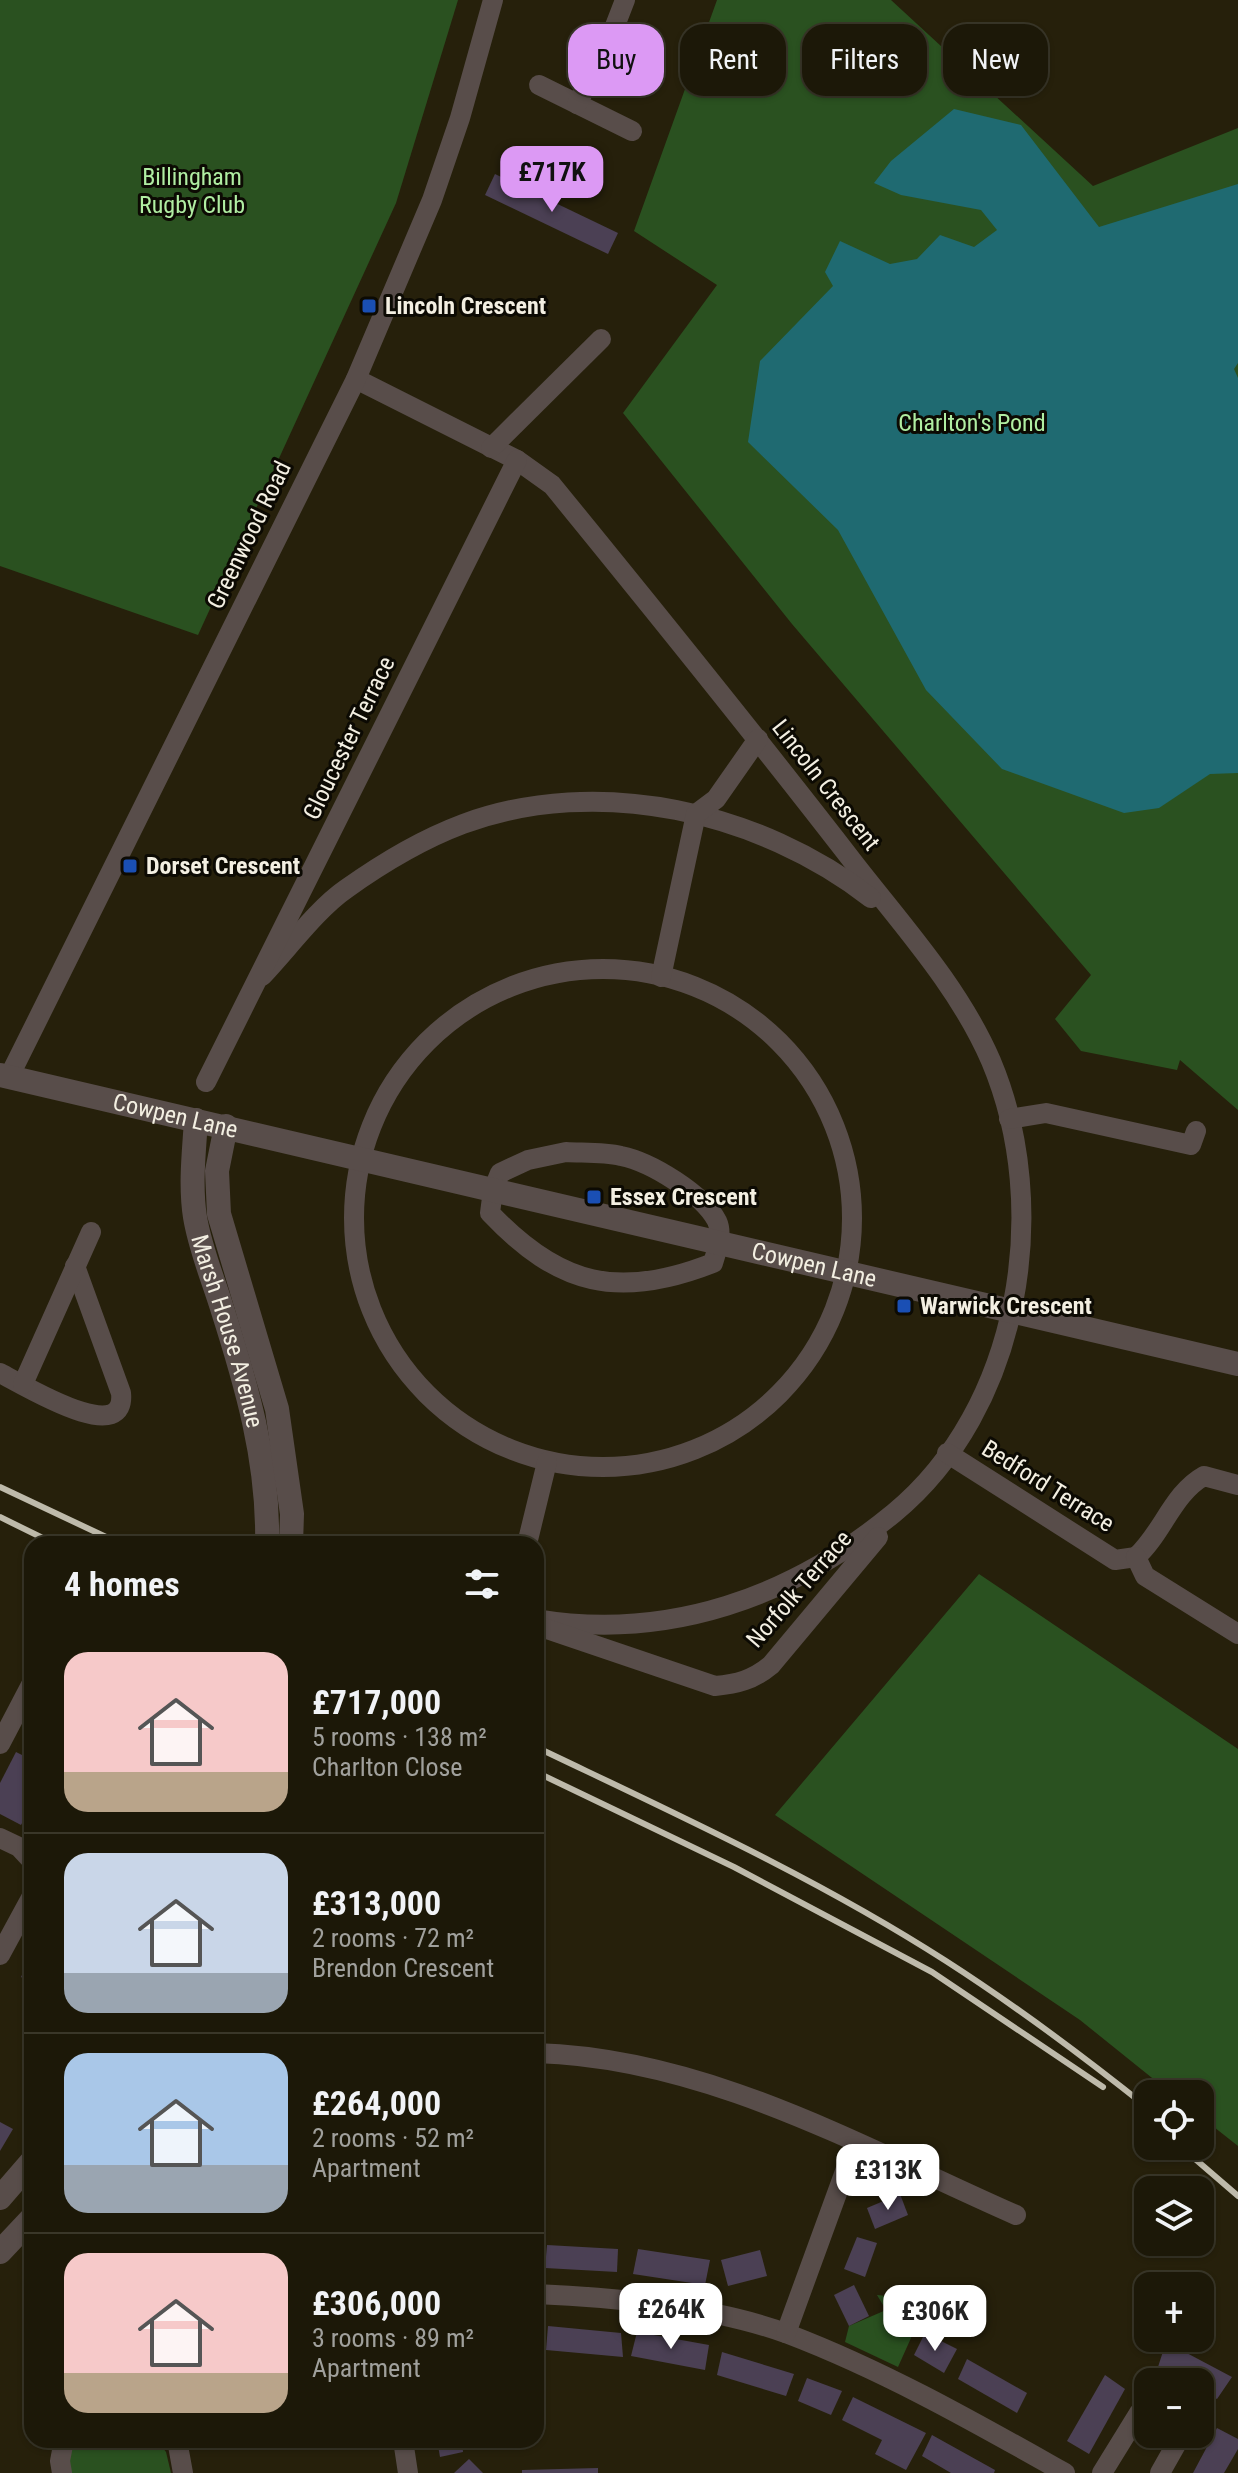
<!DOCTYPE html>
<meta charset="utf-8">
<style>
body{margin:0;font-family:"Roboto Condensed",sans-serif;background:#292516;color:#f1f3f6;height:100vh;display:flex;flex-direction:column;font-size:30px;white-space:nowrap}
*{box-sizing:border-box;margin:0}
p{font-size:26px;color:#a0a09c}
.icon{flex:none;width:44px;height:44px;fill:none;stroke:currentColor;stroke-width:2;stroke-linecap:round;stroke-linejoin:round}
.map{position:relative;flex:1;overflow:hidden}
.panel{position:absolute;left:24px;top:1536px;width:520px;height:912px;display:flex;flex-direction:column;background:#1c1808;border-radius:24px;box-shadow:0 2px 6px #0004,0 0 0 2px #3a3729}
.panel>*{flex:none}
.guide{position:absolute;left:568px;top:24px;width:550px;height:72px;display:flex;gap:16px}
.buttons{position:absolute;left:1134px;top:2080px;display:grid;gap:16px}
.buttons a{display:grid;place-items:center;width:80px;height:80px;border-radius:16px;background:#1c1808;box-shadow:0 2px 6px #0004,0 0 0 2px #3a3729;font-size:40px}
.price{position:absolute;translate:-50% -68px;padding:0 18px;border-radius:16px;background:#fff;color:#222;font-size:26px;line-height:52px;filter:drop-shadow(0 2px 4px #0008)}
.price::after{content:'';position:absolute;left:50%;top:48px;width:24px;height:18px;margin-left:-12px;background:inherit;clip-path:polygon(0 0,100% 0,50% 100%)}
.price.selected{background:#dc99f4;color:#111}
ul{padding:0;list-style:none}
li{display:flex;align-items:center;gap:24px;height:200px;padding:0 40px}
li+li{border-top:2px solid #3a3729}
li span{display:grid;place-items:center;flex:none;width:224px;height:160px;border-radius:24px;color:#555}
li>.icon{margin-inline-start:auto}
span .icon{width:96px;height:96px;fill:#fffc;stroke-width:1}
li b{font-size:34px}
h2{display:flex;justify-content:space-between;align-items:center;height:96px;padding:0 40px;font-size:34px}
.tag{padding:0 28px;border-radius:24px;background:#1c1808;box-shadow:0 2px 6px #0004,0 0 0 2px #3a3729;font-size:28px;line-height:72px}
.tag.selected{background:#dc99f4;color:#111}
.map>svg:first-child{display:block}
.green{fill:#2a5120}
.water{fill:#1f6a71}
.building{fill:#4b4054}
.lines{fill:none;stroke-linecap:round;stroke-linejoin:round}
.minor{stroke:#584d4a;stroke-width:20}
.tertiary{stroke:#584d4a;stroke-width:24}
.rail{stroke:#bebaab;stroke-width:6}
.transit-dot{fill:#1a4fb4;stroke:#0c0a03;stroke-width:3}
.labels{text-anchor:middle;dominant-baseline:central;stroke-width:6;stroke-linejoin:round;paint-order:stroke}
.park-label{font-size:24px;fill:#b0eea2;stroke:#0c0a03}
.poi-label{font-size:24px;font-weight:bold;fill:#f3efe2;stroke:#0c0a03;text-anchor:start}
.street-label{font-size:24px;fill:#f3efe2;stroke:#0c0a03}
</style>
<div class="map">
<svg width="1238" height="2473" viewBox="0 0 1238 2473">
<rect width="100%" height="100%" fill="#26200b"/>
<g class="green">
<polygon points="0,0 458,0 396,203 198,635 0,566"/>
<polygon points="717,0 891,0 1093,186 1238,128 1238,1110 1180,1060 1177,1070 1081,1051 1055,1019 1091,975 792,624 623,413 717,285 634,231"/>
<polygon points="979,1574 1238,1749 1238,2146 1200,2116 1200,2094 1172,2094 1080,2020 775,1815"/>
<polygon points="877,2295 928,2300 898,2367 845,2342 849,2326 886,2310"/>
<polygon points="75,2440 157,2440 166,2452 171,2473 67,2473 64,2457"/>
</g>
<polygon class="water" points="954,109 1021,125 1099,227 1238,184 1238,363 1234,369 1238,378 1238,773 1210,774 1159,808 1124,813 1002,769 926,690 838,530 748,442 760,361 833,286 825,272 840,241 890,264 917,259 940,235 974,247 997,230 981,210 901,195 874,183 891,161"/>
<g class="building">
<polygon points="495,174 618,233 608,254 485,195"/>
<polygon points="16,1752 32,1760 32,1805 21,1825 0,1814 0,1783"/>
<polygon points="32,1955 32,1983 21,1977"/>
<polygon points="0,2122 13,2129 0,2151"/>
<polygon points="900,2194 908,2215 875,2229 867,2208"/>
<polygon points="857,2237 877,2243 865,2277 844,2269"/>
<polygon points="547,2245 618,2249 617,2272 545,2268"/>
<polygon points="638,2249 710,2260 705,2285 633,2274"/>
<polygon points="760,2250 767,2276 728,2286 721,2260"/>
<polygon points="854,2285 869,2316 849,2326 834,2295"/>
<polygon points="548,2326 621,2333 623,2357 546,2350"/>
<polygon points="637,2332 709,2345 705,2370 631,2356"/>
<polygon points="925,2333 957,2349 944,2373 914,2355"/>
<polygon points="1166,2342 1232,2377 1217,2399 1200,2390 1200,2382 1186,2382 1158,2367"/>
<polygon points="722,2352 794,2374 786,2396 717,2375"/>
<polygon points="967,2359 1027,2393 1017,2413 958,2379"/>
<polygon points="1105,2375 1125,2389 1089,2454 1067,2441"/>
<polygon points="807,2378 842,2391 831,2415 798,2401"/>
<polygon points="853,2397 926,2433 906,2470 875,2454 882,2440 842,2420"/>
<polygon points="1217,2428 1238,2439 1238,2449 1224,2473 1193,2473"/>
<polygon points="932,2435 995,2470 994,2473 951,2473 922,2456"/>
<polygon points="437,2440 462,2440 463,2452 440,2457"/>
<polygon points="469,2459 483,2473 454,2473"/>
<polygon points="598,2468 598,2473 522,2473 522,2470"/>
</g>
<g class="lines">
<g class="minor">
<polyline points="539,85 632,131"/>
<polyline points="577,104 608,44 625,0"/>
<path d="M356 379 517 460 552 485C654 610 755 735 854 863 903 926 959 987 991 1061 1053 1208 1020 1409 894 1513 792 1597 669 1641 536 1619"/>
<polyline points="491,448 601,339"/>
<circle cx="603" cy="1218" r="249"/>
<path d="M262 976C287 950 317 909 346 889 381 864 423 839 463 824 599 774 760 812 871 898"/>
<polyline points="661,977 696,814 716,799 758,739"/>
<polyline points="9,1077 356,379 432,200 460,118 493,0"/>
<polyline points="206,1082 517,460"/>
<polyline points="1009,1119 1046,1113 1191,1145 1196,1131"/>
<path d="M566 1152C583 1153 604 1152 621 1156 651 1162 703 1194 717 1221 723 1234 717 1250 713 1263 619 1300 559 1286 490 1213L493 1190 500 1173 528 1160Z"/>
<path d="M0 1373C22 1384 127 1449 121 1393L75 1266"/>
<polyline points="23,1384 91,1232"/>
<polyline points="947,1453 1115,1560 1136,1557"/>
<polyline points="527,1544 547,1462"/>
<path d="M1136 1557C1162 1534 1173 1493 1204 1476L1238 1485"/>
<polyline points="1136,1557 1145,1576 1238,1634"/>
<path d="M544 1628 715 1686C737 1684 753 1680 771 1665L878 1537"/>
<polyline points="0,1744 32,1683"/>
<polyline points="0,1838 19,1847 32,1861"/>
<polyline points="0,1955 32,1896"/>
<path d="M536 2053C708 2058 861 2147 1016 2215"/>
<path d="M536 2294C612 2297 716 2307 788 2334 885 2371 976 2423 1065 2473"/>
<polyline points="786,2333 855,2144"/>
<polyline points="177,2440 183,2473"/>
<polyline points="403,2440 408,2473"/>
<polyline points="62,2473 60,2461 64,2440"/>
<polyline points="1102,2473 1139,2413 1148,2404"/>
<polyline points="1160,2473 1182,2434"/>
</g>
<g class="tertiary">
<path id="s1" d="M0 1075 1238 1364"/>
<path id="s2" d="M196 1120C194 1152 190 1185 195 1217 200 1248 212 1276 221 1305 246 1383 269 1461 267 1544"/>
<polyline points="226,1126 217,1171 219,1214 277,1409 292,1514 291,1544"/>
<polyline points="0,2198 32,2161"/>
<polyline points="0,2252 32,2218"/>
</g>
<g class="rail">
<polyline points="0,1487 121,1544"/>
<polyline points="0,1517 55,1544"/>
<path d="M536 1747C674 1813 817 1878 946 1961 1016 2006 1083 2056 1148 2108"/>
<polyline points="536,1772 734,1867 932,1972 1103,2087"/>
<polyline points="1180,2146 1238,2196"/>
</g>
</g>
<g class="transit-dot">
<rect x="361" y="298" width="16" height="16" rx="4"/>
<rect x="122" y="858" width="16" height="16" rx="4"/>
<rect x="586" y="1189" width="16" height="16" rx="4"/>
<rect x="896" y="1298" width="16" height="16" rx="4"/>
</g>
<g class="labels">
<g class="park-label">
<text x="192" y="177">Billingham<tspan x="192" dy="28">Rugby Club</tspan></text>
<text x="972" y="423">Charlton's Pond</text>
</g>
<g class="poi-label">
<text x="385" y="306">Lincoln Crescent</text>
<text x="146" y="866">Dorset Crescent</text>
<text x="610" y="1197">Essex Crescent</text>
<text x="920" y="1306">Warwick Crescent</text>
</g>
<g class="street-label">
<text transform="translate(249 535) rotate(-64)">Greenwood Road</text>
<text transform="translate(349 738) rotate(-64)">Gloucester Terrace</text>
<text transform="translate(826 785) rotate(52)">Lincoln Crescent</text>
<text stroke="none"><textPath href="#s1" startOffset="180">Cowpen Lane</textPath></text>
<text stroke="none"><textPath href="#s1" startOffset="836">Cowpen Lane</textPath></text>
<text stroke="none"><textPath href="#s2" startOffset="216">Marsh House Avenue</textPath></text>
<text transform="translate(1048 1486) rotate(32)">Bedford Terrace</text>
<text transform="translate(799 1589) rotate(-49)">Norfolk Terrace</text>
</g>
</g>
</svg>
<div class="buttons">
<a><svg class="icon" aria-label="locate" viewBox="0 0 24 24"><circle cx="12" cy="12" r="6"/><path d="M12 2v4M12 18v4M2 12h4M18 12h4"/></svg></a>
<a><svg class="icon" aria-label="layers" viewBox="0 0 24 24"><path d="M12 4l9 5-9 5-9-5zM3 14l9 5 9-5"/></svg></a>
<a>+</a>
<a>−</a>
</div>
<b class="price selected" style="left:552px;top:214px">£717K</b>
<b class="price" style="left:888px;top:2212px">£313K</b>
<b class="price" style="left:671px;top:2351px">£264K</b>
<b class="price" style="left:935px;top:2353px">£306K</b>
<div class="guide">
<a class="tag selected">Buy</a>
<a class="tag">Rent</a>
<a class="tag">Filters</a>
<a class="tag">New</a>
</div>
<section class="panel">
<h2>4 homes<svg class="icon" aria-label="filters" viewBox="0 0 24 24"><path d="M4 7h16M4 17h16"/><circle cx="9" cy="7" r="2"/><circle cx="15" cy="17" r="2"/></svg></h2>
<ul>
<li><span style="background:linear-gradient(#f6c9c9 75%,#b9a48a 0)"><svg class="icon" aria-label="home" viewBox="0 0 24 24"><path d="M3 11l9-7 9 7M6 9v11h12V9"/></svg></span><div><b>£717,000</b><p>5 rooms · 138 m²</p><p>Charlton Close</p></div></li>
<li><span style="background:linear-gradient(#c9d6e8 75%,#9aa5b1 0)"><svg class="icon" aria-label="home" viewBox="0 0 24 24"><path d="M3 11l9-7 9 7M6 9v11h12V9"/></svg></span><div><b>£313,000</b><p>2 rooms · 72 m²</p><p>Brendon Crescent</p></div></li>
<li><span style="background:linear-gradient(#a9c7e8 70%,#9aa5b1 0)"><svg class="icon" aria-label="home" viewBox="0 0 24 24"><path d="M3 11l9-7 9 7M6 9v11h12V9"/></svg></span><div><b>£264,000</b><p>2 rooms · 52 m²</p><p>Apartment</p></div></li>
<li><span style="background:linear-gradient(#f6c9c9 75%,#b9a48a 0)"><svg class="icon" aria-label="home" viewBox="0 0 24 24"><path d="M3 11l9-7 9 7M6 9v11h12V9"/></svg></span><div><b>£306,000</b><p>3 rooms · 89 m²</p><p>Apartment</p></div></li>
</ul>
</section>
</div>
